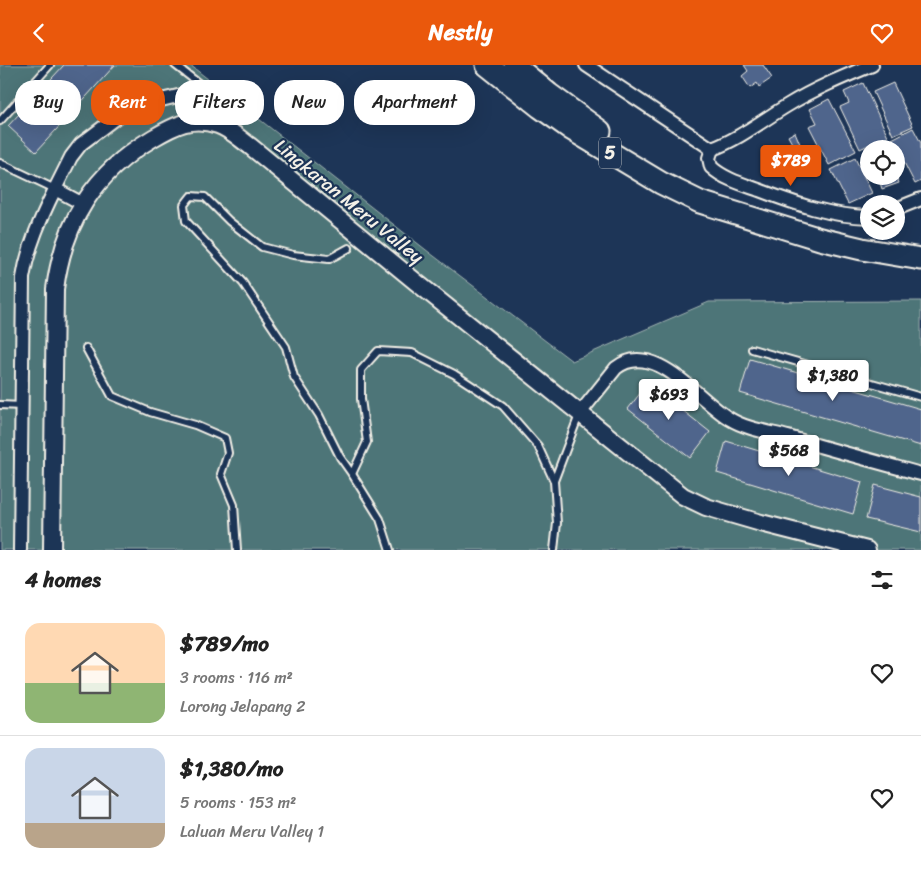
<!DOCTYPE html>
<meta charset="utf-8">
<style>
body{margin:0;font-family:Sriracha,sans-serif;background:#f2f2f2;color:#222;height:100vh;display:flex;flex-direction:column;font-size:19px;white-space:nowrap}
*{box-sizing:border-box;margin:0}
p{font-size:16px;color:#767676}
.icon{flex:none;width:28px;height:28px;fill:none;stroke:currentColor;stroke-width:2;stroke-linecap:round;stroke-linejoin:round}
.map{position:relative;height:485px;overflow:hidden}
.panel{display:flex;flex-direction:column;background:#fff;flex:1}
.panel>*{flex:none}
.banner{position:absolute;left:15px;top:15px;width:500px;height:45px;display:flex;gap:10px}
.controls{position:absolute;left:860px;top:75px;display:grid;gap:10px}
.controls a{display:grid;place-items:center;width:45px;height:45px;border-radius:50%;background:#fff;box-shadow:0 5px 20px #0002;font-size:25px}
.price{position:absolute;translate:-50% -42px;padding:0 11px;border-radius:5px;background:#fff;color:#222;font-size:16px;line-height:32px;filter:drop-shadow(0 1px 2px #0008)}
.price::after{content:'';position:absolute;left:50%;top:30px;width:15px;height:11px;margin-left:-8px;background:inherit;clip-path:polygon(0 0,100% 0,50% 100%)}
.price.on{background:#ea580c;color:#fff}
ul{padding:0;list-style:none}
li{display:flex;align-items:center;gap:15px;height:125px;padding:0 25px}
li+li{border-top:1px solid #e0e0e0}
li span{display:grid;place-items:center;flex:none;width:140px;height:100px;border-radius:15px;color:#555}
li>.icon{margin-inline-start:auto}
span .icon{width:60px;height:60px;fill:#fffc;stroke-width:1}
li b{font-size:21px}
h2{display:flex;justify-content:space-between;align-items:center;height:60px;padding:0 25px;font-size:21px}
.tag{padding:0 18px;border-radius:20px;background:#fff;box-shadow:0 5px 20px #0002;font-size:18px;line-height:45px}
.tag.on{background:#ea580c;color:#fff}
header{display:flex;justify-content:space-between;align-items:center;height:65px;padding:0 25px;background:#ea580c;color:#fff;font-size:22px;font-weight:800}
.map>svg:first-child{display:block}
.green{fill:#4d7478;stroke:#a0b2b0}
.building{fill:#50658c;stroke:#f4f1e8}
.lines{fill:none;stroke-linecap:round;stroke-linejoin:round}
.lane-casing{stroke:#f4f1e8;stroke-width:10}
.street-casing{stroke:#f4f1e8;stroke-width:16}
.secondary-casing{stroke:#f4f1e8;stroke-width:20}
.highway-casing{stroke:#f4f1e8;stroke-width:25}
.lane{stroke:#1d3557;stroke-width:6}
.street{stroke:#1d3557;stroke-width:12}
.secondary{stroke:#1d3557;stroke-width:16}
.highway{stroke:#1d3557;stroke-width:21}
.labels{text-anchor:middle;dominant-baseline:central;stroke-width:4.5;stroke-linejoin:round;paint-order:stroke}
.shield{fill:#1d3557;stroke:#b4b9bc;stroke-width:1}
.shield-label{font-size:18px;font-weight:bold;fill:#f4f1e8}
.street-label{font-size:19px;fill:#f4f1e8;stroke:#1d3557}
</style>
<header><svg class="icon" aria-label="back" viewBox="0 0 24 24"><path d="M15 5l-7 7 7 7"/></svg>Nestly<svg class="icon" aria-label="heart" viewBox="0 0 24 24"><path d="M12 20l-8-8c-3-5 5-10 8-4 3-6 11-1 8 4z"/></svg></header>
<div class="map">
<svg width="921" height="485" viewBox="0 0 921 485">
<rect width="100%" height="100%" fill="#1d3557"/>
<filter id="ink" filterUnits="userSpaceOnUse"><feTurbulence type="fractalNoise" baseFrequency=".02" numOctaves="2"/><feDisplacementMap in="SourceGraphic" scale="10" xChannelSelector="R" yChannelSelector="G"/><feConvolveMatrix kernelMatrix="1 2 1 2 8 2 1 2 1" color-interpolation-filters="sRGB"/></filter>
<g filter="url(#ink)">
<polygon class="green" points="0,0 190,0 430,188 572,296 709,237 921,236 921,485 0,485"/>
<g class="building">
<polygon points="64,0 115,0 36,87 8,61"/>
<polygon points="744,0 763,0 772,13 759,22 757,18 750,23 742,11 748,6"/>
<polygon points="863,18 888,71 860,84 840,42 849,38 844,27"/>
<polygon points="893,18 913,61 893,70 873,27"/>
<polygon points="829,34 856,86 829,100 809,61 817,58 810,44"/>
<polygon points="913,63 921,78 921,116 915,119 892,74"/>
<polygon points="795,67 800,79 794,82 788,71"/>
<polygon points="855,93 872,128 848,139 831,105"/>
<polygon points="878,111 896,111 899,118 882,124"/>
<polygon points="750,294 921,344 921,381 740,328"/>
<polygon points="648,318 710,367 690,393 628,344"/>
<polygon points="726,376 862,417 853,449 717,408"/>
<polygon points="875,420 921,432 921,467 866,454"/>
</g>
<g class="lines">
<g class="lane-casing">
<g id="lane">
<polyline points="175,0 206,24"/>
<polyline points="0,56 50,0"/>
<polyline points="0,98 55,124"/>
<polyline points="349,183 329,194 293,190 262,182 229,156 205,132 191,131 184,140 186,156 243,218 286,282 294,312 319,350 340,392 352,409 367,377 361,334 361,305 378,286 412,288 454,309 503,341 538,381 554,416 557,458 554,485"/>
<polyline points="86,283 112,331 150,347 195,360 225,373 228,388 221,409 234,440 237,485"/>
<polyline points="752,284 921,332"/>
<polyline points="0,340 22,341"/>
<polyline points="352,409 380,454 390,485"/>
<polyline points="554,416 579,350"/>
</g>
</g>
<g class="street-casing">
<g id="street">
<polyline points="586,0 712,84"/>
<path d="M712 84 709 93 711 102C724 114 742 119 759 125 796 139 830 151 869 152"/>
<path d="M712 84C739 74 763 55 788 40 814 24 843 12 872 0"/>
<polyline points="55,124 71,92 81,79 118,51 157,36 207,24"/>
<polyline points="896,144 921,134"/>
<path d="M580 348 616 303C654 273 700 337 730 354 746 364 769 367 788 372 832 385 877 397 921 409"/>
<path d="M20 485 23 213C28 181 41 153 55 124L83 139"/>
</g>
</g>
<g class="secondary-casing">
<path id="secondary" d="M52 485 55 224C64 156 94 108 153 73 175 60 192 51 218 60 230 64 240 74 250 81L416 217 683 431 706 442 761 458 867 485"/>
</g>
<g class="highway-casing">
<g id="highway">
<polyline points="487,0 540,42 571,64 661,118 700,137 820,174 862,184 921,194"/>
<polyline points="514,0 549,29 600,66"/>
</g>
</g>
<use href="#lane" class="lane"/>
<use href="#street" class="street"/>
<use href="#secondary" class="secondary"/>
<use href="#highway" class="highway"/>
</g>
</g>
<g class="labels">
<rect class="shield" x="599" y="72.5" width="22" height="31" rx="4"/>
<g class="shield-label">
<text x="610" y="88">5</text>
</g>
<g class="street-label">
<text transform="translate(349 136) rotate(39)">Lingkaran Meru Valley</text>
</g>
</g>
</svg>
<div class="controls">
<a><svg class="icon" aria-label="locate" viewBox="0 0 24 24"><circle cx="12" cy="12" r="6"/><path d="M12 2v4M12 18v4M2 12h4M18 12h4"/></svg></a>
<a><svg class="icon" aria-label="layers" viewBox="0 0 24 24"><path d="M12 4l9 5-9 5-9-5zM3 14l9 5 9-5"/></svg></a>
</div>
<b class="price on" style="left:791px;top:122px">$789</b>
<b class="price" style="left:833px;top:337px">$1,380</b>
<b class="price" style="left:669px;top:356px">$693</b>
<b class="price" style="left:789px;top:412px">$568</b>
<div class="banner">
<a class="tag">Buy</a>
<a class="tag on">Rent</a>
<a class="tag">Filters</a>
<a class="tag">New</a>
<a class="tag">Apartment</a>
</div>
</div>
<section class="panel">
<h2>4 homes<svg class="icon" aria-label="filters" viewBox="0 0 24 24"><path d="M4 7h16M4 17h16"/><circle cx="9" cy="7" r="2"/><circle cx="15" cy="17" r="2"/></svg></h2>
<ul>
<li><span style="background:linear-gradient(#ffd9b3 60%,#8fb573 0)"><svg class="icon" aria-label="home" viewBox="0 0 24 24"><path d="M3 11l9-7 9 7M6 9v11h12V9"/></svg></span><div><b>$789/mo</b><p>3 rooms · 116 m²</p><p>Lorong Jelapang 2</p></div><svg class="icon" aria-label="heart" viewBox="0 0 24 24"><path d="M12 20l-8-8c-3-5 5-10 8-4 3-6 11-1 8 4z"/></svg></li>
<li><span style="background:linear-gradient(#c9d6e8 75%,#b9a48a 0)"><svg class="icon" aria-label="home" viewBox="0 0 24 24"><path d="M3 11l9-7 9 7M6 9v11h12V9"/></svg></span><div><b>$1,380/mo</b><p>5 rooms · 153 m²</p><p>Laluan Meru Valley 1</p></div><svg class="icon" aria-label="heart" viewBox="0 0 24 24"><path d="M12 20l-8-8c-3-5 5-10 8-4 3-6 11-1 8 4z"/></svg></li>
</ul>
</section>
